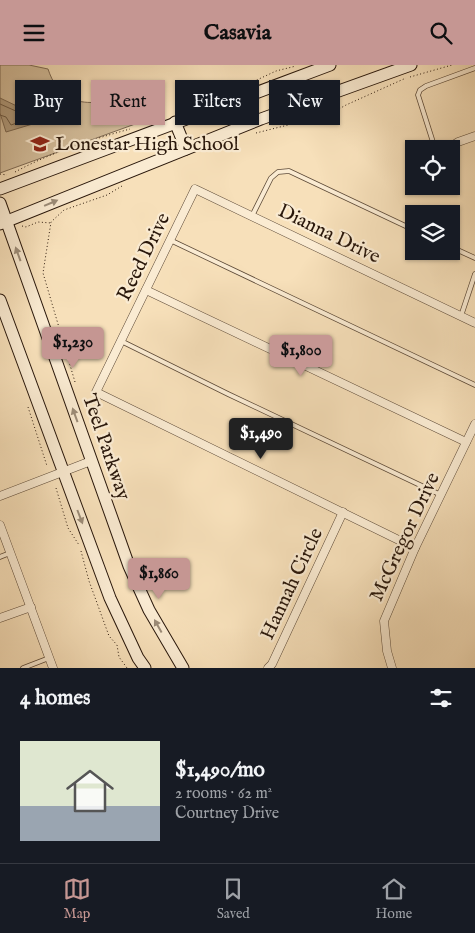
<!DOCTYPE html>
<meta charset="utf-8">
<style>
body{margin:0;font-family:"IM FELL English",serif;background:#20242c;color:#f1f3f6;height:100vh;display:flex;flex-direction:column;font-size:19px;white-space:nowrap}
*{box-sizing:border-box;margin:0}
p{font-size:16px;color:#9ea1a6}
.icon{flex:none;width:28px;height:28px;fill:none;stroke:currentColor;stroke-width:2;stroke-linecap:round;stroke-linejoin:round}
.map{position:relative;height:603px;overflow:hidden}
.panel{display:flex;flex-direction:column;background:#171b24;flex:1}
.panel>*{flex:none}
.top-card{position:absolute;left:15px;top:15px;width:445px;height:45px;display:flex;gap:10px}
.controls{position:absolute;left:405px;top:75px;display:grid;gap:10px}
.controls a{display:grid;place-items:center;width:55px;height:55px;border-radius:0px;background:#171b24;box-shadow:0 1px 4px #0004;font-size:25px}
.price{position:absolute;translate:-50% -42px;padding:0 11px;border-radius:5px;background:#c59692;color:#111;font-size:16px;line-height:32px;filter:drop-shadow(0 1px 2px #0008)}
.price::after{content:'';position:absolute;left:50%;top:30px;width:15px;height:11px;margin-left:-8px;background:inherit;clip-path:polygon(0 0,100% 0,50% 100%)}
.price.selected{background:#222;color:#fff}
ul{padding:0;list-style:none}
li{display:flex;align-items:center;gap:15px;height:125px;padding:0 20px}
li+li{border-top:1px solid #363941}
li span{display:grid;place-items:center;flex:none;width:140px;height:100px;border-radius:0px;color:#555}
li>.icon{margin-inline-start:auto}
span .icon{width:60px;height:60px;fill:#fffc;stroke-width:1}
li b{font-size:21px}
h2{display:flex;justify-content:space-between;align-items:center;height:60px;padding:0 20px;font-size:21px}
.tag{padding:0 18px;border-radius:0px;background:#171b24;box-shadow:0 1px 4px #0004;font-size:18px;line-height:45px}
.tag.selected{background:#c59692;color:#111}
header{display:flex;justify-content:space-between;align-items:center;height:65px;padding:0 20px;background:#c59692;color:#111;font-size:22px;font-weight:700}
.tab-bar{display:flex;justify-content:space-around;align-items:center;height:70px;border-top:1px solid #363941;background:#171b24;font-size:14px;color:#9ea1a6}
.tab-bar a{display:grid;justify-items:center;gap:2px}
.tab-bar .selected{color:#c59692}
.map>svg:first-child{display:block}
.green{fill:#d4be9c;stroke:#7e6a54}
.water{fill:#b19c7e;stroke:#7b6750}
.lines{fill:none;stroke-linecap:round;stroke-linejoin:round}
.shore{stroke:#6d5a44;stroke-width:1}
.service-casing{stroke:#5c4937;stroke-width:5.5}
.minor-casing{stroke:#5c4937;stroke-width:9}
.secondary-casing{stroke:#29170b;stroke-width:13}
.path{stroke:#29170b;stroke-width:1;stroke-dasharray:1 2.5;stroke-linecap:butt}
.service{stroke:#faebd2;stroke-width:4}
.minor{stroke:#faebd2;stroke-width:8}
.secondary{stroke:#faebd2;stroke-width:11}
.oneway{fill:#9c8c78}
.labels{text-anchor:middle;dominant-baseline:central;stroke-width:4.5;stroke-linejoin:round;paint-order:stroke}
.poi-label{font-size:20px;fill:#29170b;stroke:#faebd2;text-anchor:start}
.street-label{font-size:20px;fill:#29170b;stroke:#faebd2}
</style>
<header><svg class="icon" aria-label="menu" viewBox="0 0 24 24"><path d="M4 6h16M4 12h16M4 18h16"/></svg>Casavia<svg class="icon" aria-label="search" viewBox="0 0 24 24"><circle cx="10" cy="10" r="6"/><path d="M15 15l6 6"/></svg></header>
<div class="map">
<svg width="475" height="603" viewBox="0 0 475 603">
<rect width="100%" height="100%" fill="#f7e0ba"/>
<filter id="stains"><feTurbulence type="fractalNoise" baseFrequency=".004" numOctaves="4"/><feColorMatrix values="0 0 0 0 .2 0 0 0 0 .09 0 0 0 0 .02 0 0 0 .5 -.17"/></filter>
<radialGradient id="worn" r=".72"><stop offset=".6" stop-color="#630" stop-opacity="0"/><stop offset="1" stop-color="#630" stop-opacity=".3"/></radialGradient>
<path class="green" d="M0 0H29L48 4C66 58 111 29 150 35L160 50 0 108Z"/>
<polygon class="water" points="0,33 46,55 6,67 0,48"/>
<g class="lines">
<polyline class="shore" points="0,39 27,51 28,54 11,60 6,52 0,50"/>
<g class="service-casing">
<g id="service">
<polyline points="434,84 432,74 418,30 420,25 426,21 475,3"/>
<polyline points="252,151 271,113 278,107 289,106 414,165"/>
<polyline points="170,175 475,320"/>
<polyline points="451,182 475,193"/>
<polyline points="461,251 475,209"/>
<polyline points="121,276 228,329 441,430"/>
<polyline points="0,492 10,488"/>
<polyline points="23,603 49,593"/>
</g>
</g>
<g class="minor-casing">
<g id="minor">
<polyline points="447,84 458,77 475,71"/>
<polyline points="146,225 466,377"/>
<polyline points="0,431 91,396"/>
<polyline points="0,460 53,603"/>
<polyline points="415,483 96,327 195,124 475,258"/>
<polyline points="0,553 31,542"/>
<polyline points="268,603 272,599 343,447"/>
<polyline points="392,603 387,586 384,556 415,483 475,359"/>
</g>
</g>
<g class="secondary-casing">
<g id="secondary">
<polyline points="175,57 186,84"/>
<polyline points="0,124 330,0"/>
<polyline points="0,138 129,501 149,545 183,603"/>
<polyline points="0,159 261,54 411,0"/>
<polyline points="0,235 110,533 138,593 145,603"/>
</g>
</g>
<g class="path">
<polyline points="410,12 452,0"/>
<polyline points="244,21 276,6 296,1"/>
<polyline points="256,68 304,56 321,54 346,40 406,13"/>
<path d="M15 107C52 87 90 75 130 64"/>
<polyline points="0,109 7,110"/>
<polyline points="22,161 26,162 38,157 51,158"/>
<polyline points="75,317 43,208 51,157 64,145 107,130 122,121"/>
<polyline points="28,342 47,401"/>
<polyline points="56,423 68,463 79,480"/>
<polyline points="81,486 89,516 109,571 117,580 119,592 127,603"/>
</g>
<use href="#service" class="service"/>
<use href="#minor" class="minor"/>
<use href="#secondary" class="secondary"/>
</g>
<defs><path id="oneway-solid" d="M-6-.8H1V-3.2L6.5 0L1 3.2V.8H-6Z" transform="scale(1.25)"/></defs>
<g class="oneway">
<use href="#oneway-solid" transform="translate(51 138) rotate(-23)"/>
<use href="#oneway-solid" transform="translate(18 189) rotate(-110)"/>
<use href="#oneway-solid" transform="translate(75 350) rotate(-110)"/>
<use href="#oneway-solid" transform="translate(80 452) rotate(69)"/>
<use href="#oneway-solid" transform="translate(158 561) rotate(-119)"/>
</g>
<defs>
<g id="school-bare" transform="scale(1.5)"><path d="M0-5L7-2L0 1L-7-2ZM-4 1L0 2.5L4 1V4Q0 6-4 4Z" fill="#8f2418" stroke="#faebd2" stroke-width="2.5" paint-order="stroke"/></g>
</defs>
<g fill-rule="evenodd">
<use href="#school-bare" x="40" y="79"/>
</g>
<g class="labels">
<g class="poi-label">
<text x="55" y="79">Lonestar High School</text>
</g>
<g class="street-label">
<text transform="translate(329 169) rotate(26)">Dianna Drive</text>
<text transform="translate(144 192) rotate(-64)">Reed Drive</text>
<text transform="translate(106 382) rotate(71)">Teel Parkway</text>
<text transform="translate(405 472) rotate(-65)">McGregor Drive</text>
<text transform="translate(292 519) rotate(-65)">Hannah Circle</text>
</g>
</g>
<rect width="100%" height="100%" filter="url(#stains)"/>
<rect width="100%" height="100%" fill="url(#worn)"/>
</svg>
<div class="controls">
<a><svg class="icon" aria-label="locate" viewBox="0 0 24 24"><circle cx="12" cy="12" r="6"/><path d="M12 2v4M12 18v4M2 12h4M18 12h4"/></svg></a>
<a><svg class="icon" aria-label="layers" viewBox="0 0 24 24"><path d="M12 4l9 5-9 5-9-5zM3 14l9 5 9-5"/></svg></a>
</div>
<b class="price" style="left:73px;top:304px">$1,230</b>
<b class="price" style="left:301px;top:312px">$1,800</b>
<b class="price selected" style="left:261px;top:395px">$1,490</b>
<b class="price" style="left:159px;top:535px">$1,860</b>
<div class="top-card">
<a class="tag">Buy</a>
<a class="tag selected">Rent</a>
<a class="tag">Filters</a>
<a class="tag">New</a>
</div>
</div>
<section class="panel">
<h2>4 homes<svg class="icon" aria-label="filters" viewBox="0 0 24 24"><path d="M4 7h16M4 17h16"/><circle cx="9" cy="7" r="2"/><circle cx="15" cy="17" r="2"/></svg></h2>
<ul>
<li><span style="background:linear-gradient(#dfe7d0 65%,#9aa5b1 0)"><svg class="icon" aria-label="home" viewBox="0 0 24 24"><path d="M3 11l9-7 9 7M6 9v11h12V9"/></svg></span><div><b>$1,490/mo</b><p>2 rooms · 62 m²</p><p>Courtney Drive</p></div></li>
</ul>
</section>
<nav class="tab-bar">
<a class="selected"><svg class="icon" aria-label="map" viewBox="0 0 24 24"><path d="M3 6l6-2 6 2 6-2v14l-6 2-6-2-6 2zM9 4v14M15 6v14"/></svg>Map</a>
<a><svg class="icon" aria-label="saved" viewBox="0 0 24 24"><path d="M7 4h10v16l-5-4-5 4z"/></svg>Saved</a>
<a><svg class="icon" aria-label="home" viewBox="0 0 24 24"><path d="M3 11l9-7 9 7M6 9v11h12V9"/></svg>Home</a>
</nav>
